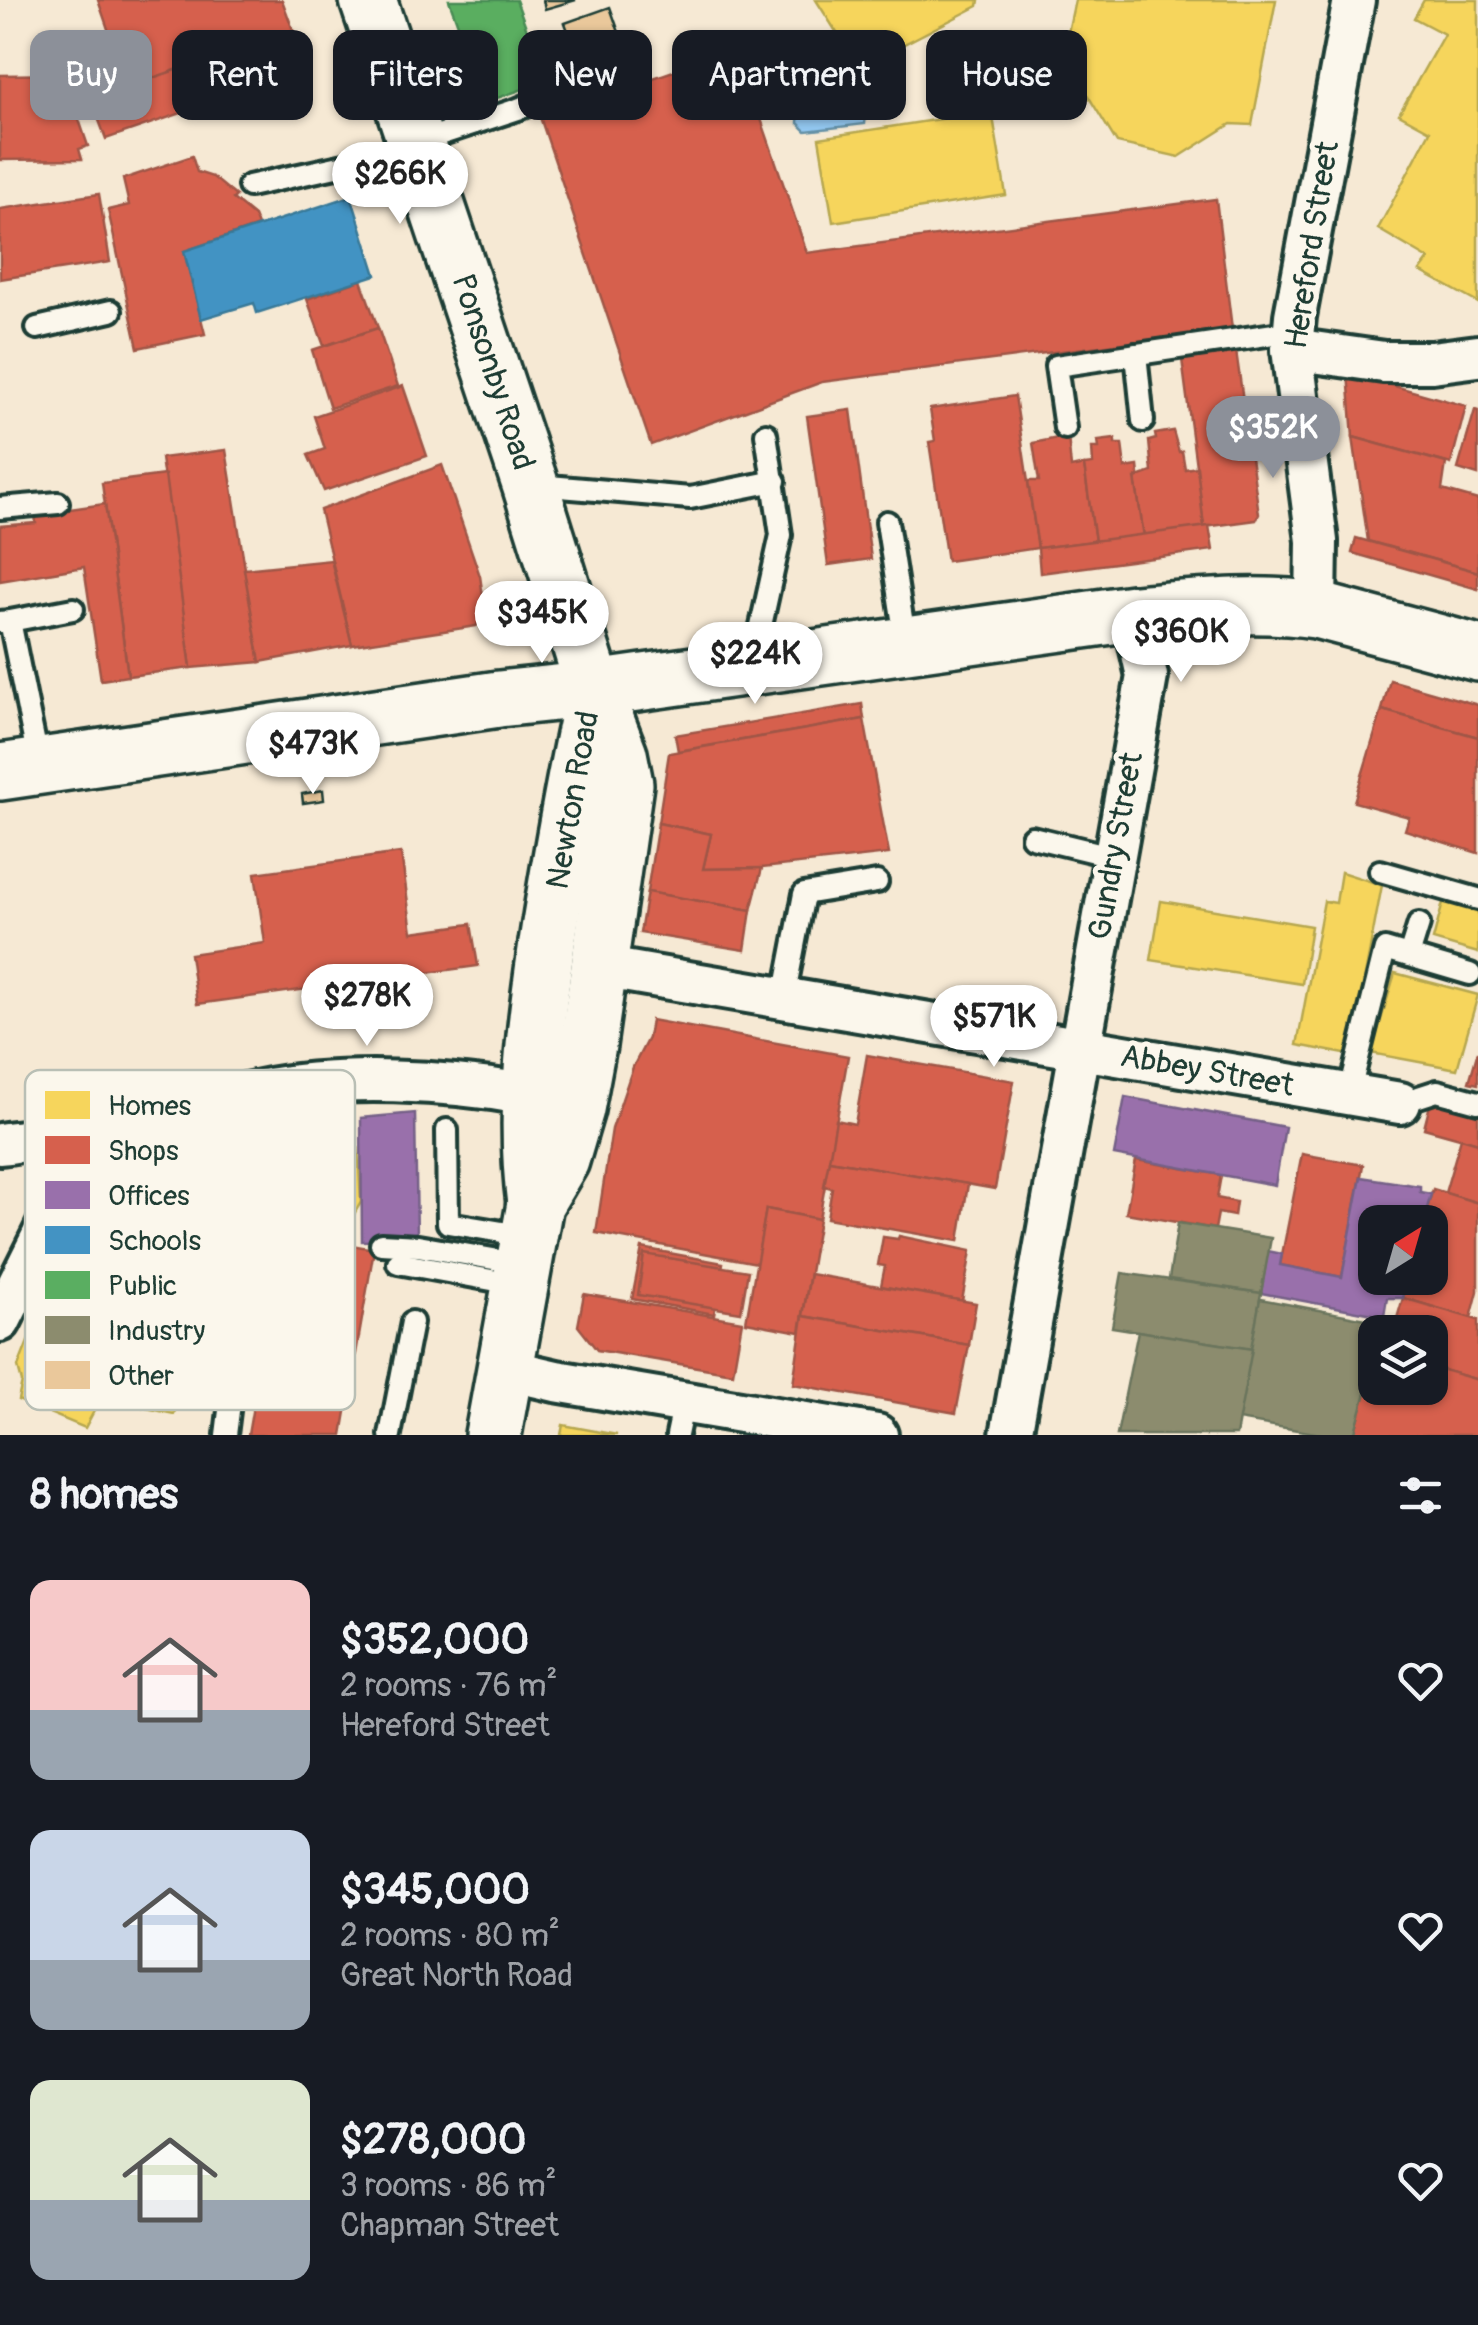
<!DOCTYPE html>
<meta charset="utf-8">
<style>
body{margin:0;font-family:Pangolin,sans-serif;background:#242831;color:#f1f3f6;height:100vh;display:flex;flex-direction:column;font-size:38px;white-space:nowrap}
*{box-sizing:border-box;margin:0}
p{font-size:32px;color:#9ea1a6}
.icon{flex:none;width:55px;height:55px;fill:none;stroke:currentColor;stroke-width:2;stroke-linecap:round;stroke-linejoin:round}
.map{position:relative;height:1435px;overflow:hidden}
.sheet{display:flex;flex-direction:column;background:#171b24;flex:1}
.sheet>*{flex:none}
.banner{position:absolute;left:30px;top:30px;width:1420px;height:90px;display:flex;gap:20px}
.needle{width:65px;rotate:37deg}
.buttons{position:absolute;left:1358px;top:1205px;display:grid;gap:20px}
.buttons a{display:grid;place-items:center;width:90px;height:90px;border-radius:20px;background:#171b24;box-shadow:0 2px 8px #0004;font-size:50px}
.price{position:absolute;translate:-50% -85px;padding:0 22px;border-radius:35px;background:#fff;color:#222;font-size:32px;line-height:65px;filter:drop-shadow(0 2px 5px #0008)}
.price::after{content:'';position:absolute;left:50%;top:60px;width:30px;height:22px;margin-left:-15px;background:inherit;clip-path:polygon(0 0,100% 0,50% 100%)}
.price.active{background:#8c9099;color:#fff}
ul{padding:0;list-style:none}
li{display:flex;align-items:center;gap:30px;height:250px;padding:0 30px}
li span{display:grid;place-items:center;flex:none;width:280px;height:200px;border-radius:20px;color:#555}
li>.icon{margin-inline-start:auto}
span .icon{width:120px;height:120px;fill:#fffc;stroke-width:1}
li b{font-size:42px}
h2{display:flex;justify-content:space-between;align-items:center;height:120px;padding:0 30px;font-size:42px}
.chip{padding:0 35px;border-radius:20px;background:#171b24;box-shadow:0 2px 8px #0004;font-size:35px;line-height:90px}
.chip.active{background:#8c9099;color:#fff}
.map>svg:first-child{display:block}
.water{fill:#94c9f2;stroke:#6591a6;stroke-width:2.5}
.homes{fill:#f6d55c;stroke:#b6a750;stroke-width:2.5}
.shops{fill:#d6604d;stroke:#9f5646;stroke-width:2.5}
.offices{fill:#9970ab;stroke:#746187;stroke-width:2.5}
.schools{fill:#4393c3;stroke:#387998;stroke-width:2.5}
.public{fill:#5aae61;stroke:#488c54;stroke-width:2.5}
.industry{fill:#8c8c6e;stroke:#6b745d;stroke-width:2.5}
.building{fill:#eac89b;stroke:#1f3d34;stroke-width:2.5}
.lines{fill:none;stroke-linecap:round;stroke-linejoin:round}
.lane-casing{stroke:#1f3d34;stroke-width:28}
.street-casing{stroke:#1f3d34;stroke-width:48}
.secondary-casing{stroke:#1f3d34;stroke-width:62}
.primary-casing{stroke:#1f3d34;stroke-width:62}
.lane{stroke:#fbf7ec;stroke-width:20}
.street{stroke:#fbf7ec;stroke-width:40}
.secondary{stroke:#fbf7ec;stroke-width:55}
.primary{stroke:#fbf7ec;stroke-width:55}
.labels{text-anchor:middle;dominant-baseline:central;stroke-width:10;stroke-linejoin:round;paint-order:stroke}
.street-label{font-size:32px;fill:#1f3d34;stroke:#fbf7ec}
.key{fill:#fbf7ec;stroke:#b9bfb5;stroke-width:2.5}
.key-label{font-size:28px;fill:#1f3d34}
</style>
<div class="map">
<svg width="1478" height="1435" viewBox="0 0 1478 1435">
<rect width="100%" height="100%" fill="#f6e9d4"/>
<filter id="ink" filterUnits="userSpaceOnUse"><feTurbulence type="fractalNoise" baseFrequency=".01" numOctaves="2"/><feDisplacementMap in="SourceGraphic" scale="20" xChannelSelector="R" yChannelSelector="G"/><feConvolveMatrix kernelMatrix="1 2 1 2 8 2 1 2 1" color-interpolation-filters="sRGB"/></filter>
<g filter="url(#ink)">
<polygon class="water" points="832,100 839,107 857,105 866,113 865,124 806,131 798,123 799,104"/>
<g class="homes">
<polygon points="816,0 979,0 978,6 875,59 849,52"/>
<polygon points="1075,0 1276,0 1252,125 1231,124 1179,157 1117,143 1087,94 1056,87"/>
<polygon points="1424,0 1478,0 1478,303 1420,271 1429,259 1378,229 1430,131 1399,114 1444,34 1414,18"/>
<polygon points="992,111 1006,195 833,222 819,138"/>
<polygon points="1341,872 1382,885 1350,1055 1297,1045 1324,901 1336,903"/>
<polygon points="1444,899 1478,908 1478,953 1433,940"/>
<polygon points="1161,901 1311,926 1302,984 1151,960"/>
<polygon points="1395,973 1478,995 1457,1069 1371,1053"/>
<polygon points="287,1140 358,1148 361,1202 341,1237 266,1226 213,1238 174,1260 85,1428 18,1400 22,1382 18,1367 31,1334 112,1191 123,1197 169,1155 217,1146 221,1142"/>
<polygon points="148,1321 194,1332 174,1414 128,1404"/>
<polygon points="563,1425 617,1435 561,1435"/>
</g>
<g class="shops">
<polygon points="98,0 282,0 293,30 128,87"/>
<polygon points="293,30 307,70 106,139 91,99"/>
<polygon points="737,49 807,253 1216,199 1232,329 822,382 651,445 540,117"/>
<polygon points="74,74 74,105 88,146 79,149 82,159 0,160 0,75"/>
<polygon points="192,156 197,172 213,177 236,196 233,199 254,216 258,226 184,251 205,334 138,348 108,210 129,205 123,179"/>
<polygon points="99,194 110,262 0,279 0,209"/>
<polygon points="361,280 378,328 324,346 307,299"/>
<polygon points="378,328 398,386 330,408 312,350"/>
<polygon points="1236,351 1259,514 1256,520 1204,527 1182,359"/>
<polygon points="1348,373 1466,406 1451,464 1353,437"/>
<polygon points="403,386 427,456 324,491 308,455 325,449 314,416"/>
<polygon points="1015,396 1038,548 947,561 929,442 935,441 930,409"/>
<polygon points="851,410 871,559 828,565 807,416"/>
<polygon points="1475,410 1478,411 1478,475 1458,469"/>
<polygon points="1173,431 1179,452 1182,451 1185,469 1197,467 1204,527 1144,537 1135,478 1152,472 1149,441 1156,439 1155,434"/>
<polygon points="1068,436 1071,468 1084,465 1095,541 1038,548 1028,481 1039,481 1033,443"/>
<polygon points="1353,437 1446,463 1442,490 1478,500 1478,572 1368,541"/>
<polygon points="1115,439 1115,444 1122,444 1125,468 1138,466 1139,475 1135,478 1144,537 1095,541 1084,465 1093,464 1092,448 1099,448 1098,441"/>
<polygon points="226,450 260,662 191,668 161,458"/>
<polygon points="442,465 480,576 486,617 476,626 352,645 320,510"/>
<polygon points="165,475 191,668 128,676 102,483"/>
<polygon points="105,504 128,676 101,680 84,567 0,581 0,526 36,523 35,514"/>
<polygon points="1209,526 1213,550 1040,573 1038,548"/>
<polygon points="1356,538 1478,572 1478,589 1352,553"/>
<polygon points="331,560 352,645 260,662 244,569"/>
<polygon points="1390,680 1478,705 1478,737 1382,710"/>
<polygon points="862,704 864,719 678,751 675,735"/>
<polygon points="1382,710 1478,737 1478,853 1405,830 1409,817 1354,802"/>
<polygon points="864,719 889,854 762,868 703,869 711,834 658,823 669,753"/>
<polygon points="658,823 711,834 703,869 762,868 751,910 647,892"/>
<polygon points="401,853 412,932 471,924 478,966 197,1004 190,954 265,943 255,873"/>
<polygon points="647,892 751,910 745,950 640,933"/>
<polygon points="651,1020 848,1056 819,1219 766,1209 757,1263 596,1233 612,1129 633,1067 648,1038"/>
<polygon points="1478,1051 1478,1084 1469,1082"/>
<polygon points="867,1055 1014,1081 995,1189 829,1160 836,1120 855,1124"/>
<polygon points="1431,1101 1478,1114 1478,1143 1424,1128"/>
<polygon points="1461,1138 1478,1143 1478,1203 1445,1193"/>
<polygon points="1302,1154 1363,1165 1342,1277 1280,1265"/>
<polygon points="829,1160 968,1184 959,1241 827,1218 832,1188 824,1186"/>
<polygon points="1136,1160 1221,1175 1217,1198 1236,1202 1234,1216 1218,1213 1215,1229 1126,1213"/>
<polygon points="1433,1189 1478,1203 1478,1291 1471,1318 1403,1298 1408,1278 1430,1278 1430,1222 1423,1222"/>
<polygon points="766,1209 819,1219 800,1332 746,1322"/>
<polygon points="283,1233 374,1249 342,1435 248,1435"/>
<polygon points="899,1236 971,1251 962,1301 881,1286 885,1266 878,1265 883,1237 898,1239"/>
<polygon points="642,1248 723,1263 714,1314 632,1299"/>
<polygon points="644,1254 748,1271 741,1312 638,1295"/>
<polygon points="810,1274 976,1303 969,1345 803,1316"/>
<polygon points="584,1294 742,1321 733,1373 597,1350 578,1326"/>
<polygon points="1403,1298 1478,1320 1478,1380 1430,1366 1430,1332 1393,1332"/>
<polygon points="803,1316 969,1345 956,1413 793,1384"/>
<polygon points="1375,1360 1375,1388 1430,1388 1430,1366 1478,1380 1478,1435 1354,1435"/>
</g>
<g class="offices">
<polygon points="1125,1097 1285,1127 1275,1185 1114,1155"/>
<polygon points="415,1113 417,1239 362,1241 361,1118"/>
<polygon points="1361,1177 1420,1186 1420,1192 1431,1194 1423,1222 1375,1222 1375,1278 1408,1278 1403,1298 1387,1298 1384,1316 1261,1293 1268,1251 1282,1254 1280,1265 1342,1277"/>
</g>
<polygon class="schools" points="351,196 376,275 257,313 254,303 201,319 184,251"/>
<polygon class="public" points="449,0 516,0 546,81 486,102"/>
<g class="industry">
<polygon points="1178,1223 1271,1238 1261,1293 1169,1279"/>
<polygon points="1122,1273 1261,1293 1252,1349 1112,1327"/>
<polygon points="1260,1299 1382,1322 1380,1332 1375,1332 1375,1360 1354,1435 1327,1435 1238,1420"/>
<polygon points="1138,1331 1252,1349 1236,1435 1117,1435"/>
</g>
<g class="building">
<polygon points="543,0 576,0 545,9"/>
<polygon points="610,7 626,52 582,68 565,23"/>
<polygon points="323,790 324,800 303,803 302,794"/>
</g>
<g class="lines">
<g class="lane-casing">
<g id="lane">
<polyline points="249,186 354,163 518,109 584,82"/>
<polyline points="37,328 111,311"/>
<polyline points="1136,354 1143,421"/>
<polyline points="1065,428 1056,366 1294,331"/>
<polyline points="537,485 690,498 775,481"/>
<polyline points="0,508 58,503"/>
<polyline points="887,522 906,644"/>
<polyline points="10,621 73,609"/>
<polyline points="0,622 10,621 39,764"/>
<polyline points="753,662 781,535 766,434"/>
<polyline points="1032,837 1115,857"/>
<polyline points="1380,871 1478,899"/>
<polyline points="1409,956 1419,924"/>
<polyline points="784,998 804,894 877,882"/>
<polyline points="1349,1095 1385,949 1470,974"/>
<polyline points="1400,1103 1437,1091 1478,1102"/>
<polyline points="447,1130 448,1223 527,1236"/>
<polyline points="381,1244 418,1246 522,1264"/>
<polyline points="398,1263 519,1285"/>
<polyline points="226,1435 249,1249"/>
<polyline points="390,1435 412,1322"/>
<polyline points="677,1435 684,1402"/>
</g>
</g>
<g class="street-casing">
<g id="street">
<polyline points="1292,349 1384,362 1432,362 1478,356"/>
<polyline points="1316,610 1317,541 1292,349 1295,316 1354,0"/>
<polyline points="600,967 1400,1103"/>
<path d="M0 1144C17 1142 36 1138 53 1139 69 1141 83 1144 99 1141 155 1131 205 1102 260 1091 339 1075 450 1080 528 1095"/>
<polyline points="0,1321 67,1187 72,1143"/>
<polyline points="504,1369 556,1381 877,1435"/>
<polyline points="1011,1435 1147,676 1133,613"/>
</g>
</g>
<g class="secondary-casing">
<path id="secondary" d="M368 0 530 484 594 689 1133 613C1194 608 1255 601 1316 610L1478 653"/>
</g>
<g class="primary-casing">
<g id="primary">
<polyline points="0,772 499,699 594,689"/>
<path d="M535 1204C523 1111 535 1022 549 930 562 849 576 769 594 689"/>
<polyline points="493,1435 535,1204 561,1160 576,1109 588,1045 625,784 619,754 594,689"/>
</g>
</g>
<use href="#lane" class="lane"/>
<use href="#street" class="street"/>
<use href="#secondary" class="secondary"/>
<use href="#primary" class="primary"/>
</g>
</g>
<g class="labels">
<g class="street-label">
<text transform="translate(1312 245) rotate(-81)">Hereford Street</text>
<text transform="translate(493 372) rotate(72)">Ponsonby Road</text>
<text transform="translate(573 800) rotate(-80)">Newton Road</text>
<text transform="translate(1116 846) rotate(-80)">Gundry Street</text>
<text transform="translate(1207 1071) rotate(10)">Abbey Street</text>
</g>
</g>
<rect x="25" y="1070" width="330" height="340" rx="15" class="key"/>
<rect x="45" y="1091" width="45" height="28" fill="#f6d55c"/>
<rect x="45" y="1136" width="45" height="28" fill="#d6604d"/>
<rect x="45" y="1181" width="45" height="28" fill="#9970ab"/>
<rect x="45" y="1226" width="45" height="28" fill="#4393c3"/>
<rect x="45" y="1271" width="45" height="28" fill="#5aae61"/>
<rect x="45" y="1316" width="45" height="28" fill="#8c8c6e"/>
<rect x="45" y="1361" width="45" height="28" fill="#eac89b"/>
<g class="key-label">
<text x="108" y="1115">Homes</text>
<text x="108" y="1160">Shops</text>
<text x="108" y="1205">Offices</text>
<text x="108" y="1250">Schools</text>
<text x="108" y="1295">Public</text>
<text x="108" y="1340">Industry</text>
<text x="108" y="1385">Other</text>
</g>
</svg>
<div class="buttons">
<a><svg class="needle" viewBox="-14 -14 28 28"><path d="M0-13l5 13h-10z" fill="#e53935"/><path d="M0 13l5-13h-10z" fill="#9ea1a6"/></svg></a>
<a><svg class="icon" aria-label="layers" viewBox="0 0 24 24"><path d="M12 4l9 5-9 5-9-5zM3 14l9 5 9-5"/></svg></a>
</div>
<b class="price" style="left:400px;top:227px">$266K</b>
<b class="price active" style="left:1273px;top:481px">$352K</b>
<b class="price" style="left:542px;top:666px">$345K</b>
<b class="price" style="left:1181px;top:685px">$360K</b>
<b class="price" style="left:755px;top:707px">$224K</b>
<b class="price" style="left:313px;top:797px">$473K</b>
<b class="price" style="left:367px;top:1049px">$278K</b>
<b class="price" style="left:994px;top:1070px">$571K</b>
<div class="banner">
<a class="chip active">Buy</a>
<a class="chip">Rent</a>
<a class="chip">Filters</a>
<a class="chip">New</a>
<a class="chip">Apartment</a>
<a class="chip">House</a>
</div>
</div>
<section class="sheet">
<h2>8 homes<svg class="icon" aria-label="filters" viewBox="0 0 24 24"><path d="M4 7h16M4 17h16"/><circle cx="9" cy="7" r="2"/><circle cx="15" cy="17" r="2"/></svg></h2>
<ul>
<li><span style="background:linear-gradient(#f6c9c9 65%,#9aa5b1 0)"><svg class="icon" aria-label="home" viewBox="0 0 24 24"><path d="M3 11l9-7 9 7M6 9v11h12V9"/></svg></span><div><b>$352,000</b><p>2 rooms · 76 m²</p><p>Hereford Street</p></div><svg class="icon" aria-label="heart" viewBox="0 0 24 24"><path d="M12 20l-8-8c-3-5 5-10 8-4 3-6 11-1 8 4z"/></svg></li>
<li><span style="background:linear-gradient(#c9d6e8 65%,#9aa5b1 0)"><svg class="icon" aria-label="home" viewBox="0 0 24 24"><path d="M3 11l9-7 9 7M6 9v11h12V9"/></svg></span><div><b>$345,000</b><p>2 rooms · 80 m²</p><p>Great North Road</p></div><svg class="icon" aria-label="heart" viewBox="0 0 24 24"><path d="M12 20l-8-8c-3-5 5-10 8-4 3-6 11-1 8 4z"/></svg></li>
<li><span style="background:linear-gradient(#dfe7d0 60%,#9aa5b1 0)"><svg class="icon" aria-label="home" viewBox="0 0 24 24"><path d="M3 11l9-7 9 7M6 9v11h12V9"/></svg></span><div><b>$278,000</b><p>3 rooms · 86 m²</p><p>Chapman Street</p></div><svg class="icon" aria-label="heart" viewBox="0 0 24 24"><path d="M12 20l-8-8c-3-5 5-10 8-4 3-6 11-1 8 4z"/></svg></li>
</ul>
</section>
